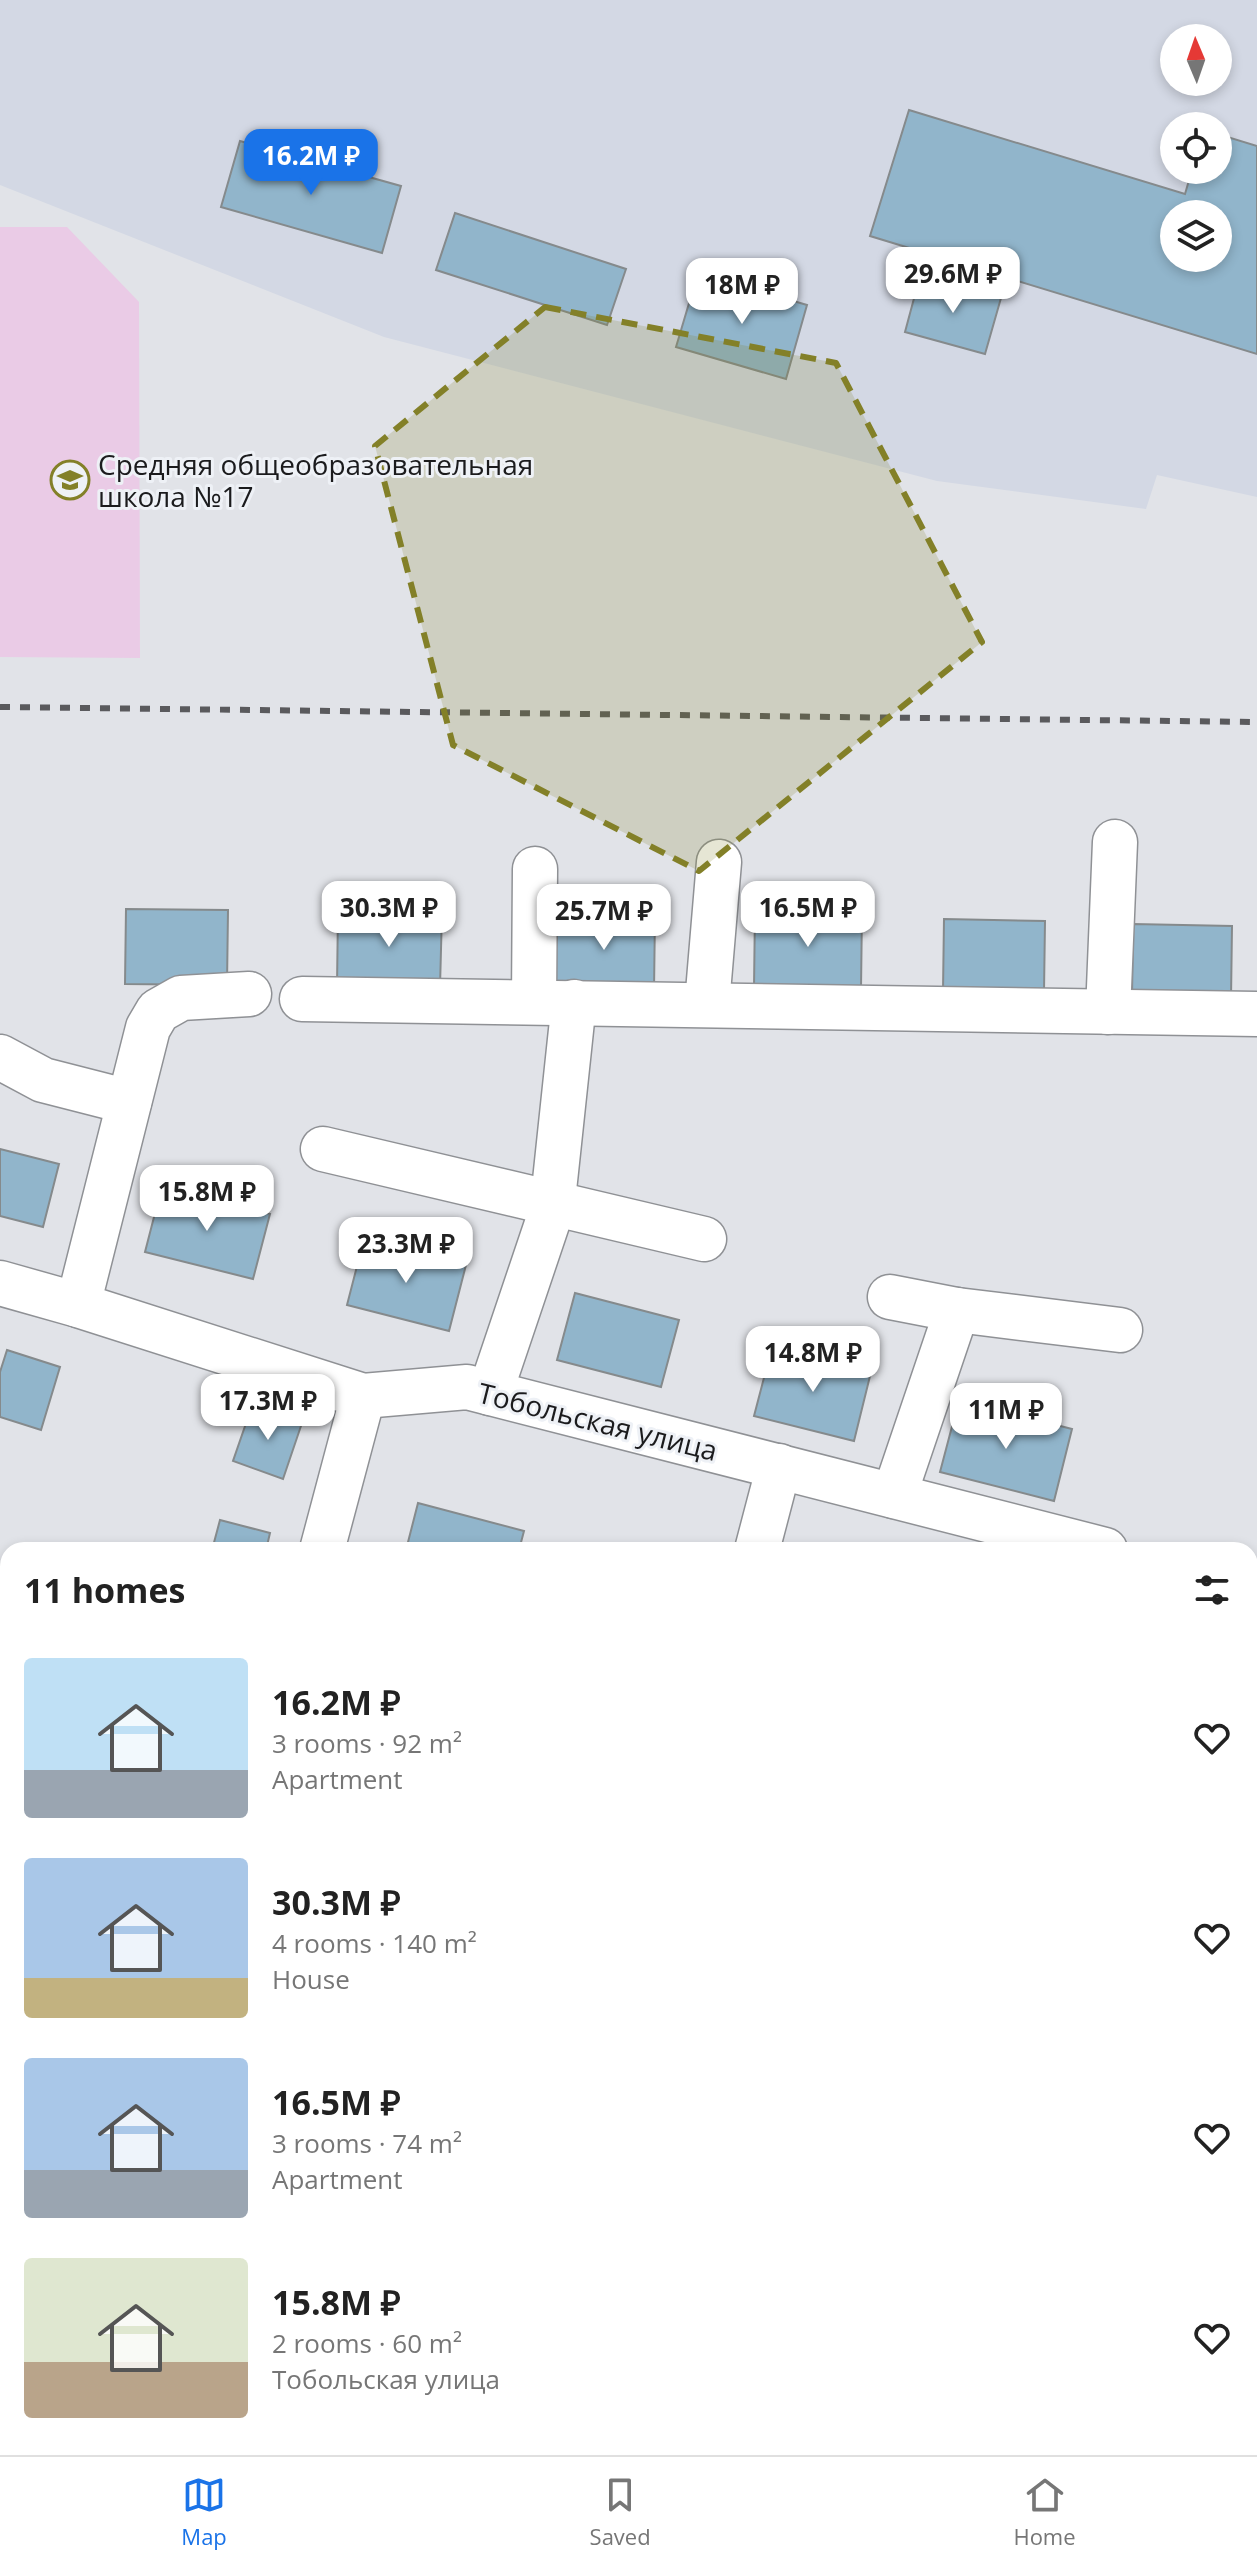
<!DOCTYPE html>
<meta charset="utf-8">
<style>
body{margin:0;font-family:"Open Sans",sans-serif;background:#f2f2f2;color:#222;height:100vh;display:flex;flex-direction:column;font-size:30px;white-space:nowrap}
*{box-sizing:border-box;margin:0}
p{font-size:26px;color:#767676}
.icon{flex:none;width:44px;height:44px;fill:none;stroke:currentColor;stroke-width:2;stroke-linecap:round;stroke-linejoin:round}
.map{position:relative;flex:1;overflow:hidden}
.panel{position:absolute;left:0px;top:1542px;width:1258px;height:914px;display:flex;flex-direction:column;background:#fff;border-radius:24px 24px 0 0;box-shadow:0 4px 12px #0003}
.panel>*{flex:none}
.needle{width:52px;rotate:358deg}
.tools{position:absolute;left:1160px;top:24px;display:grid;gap:16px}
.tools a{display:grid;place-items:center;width:72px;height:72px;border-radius:50%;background:#fff;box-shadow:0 4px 12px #0003;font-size:40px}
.price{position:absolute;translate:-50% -68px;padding:0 18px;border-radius:16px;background:#fff;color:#222;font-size:26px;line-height:52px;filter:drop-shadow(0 2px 4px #0008)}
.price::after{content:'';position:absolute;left:50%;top:48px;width:24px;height:18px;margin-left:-12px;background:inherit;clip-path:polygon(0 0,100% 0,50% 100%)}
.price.active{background:#1a73e8;color:#fff}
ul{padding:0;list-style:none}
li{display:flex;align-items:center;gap:24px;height:200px;padding:0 24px}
li span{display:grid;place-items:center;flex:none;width:224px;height:160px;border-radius:8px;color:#555}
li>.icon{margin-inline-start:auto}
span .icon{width:96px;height:96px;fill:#fffc;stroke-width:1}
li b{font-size:34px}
h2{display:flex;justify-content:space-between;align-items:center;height:96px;padding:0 24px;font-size:34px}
.dock{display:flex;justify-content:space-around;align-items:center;height:112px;border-top:2px solid #e0e0e0;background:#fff;font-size:22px;color:#767676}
.dock a{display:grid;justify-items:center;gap:4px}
.dock .active{color:#1a73e8}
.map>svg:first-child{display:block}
.built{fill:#d3d8e4;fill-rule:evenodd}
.green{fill:#eacbe6}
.building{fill:#91b5cb;stroke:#858a8c;stroke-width:2;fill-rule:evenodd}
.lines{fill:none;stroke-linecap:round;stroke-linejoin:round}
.minor-casing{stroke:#8f9195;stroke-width:47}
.minor{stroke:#fff;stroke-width:44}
.rail{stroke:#5a5a5d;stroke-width:6;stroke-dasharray:10 10;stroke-linecap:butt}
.marked{fill:#838028;fill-opacity:0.2;stroke:#838028;stroke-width:6;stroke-dasharray:16 10;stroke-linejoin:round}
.labels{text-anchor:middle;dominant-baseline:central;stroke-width:6;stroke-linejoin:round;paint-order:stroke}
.poi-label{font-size:28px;fill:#1b1b1d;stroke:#eef1f6;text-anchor:start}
.street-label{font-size:28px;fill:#1b1b1d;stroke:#eef1f6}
</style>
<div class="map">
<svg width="1257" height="2455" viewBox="0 0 1257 2455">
<rect width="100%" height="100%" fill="#e1e3e8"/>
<path class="built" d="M0 0H1257V497L1157 475 1146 509 937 481 384 337 0 185ZM1174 38H1218V82H1174ZM1174 126H1218V170H1174ZM1174 214H1218V258H1174Z"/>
<polygon class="green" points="0,227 67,227 139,302 140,658 0,657"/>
<g class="building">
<path d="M909 110 1185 194 1192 170H1218V134L1257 146V354L870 236ZM1174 214H1218V258H1174Z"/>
<polygon points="240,141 401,186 382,253 221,207"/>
<polygon points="455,213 626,269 607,325 436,270"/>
<polygon points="698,273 807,305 786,379 676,347"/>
<polygon points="920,276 1001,298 985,354 905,332"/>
<polygon points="126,909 228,910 227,985 125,984"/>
<polygon points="755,909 862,910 861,989 754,988"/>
<polygon points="338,911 442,912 440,987 337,986"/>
<polygon points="555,912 655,913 654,991 554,990"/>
<polygon points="944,919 1045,921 1044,992 943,991"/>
<polygon points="1133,924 1232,926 1231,999 1132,997"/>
<polygon points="0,1149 59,1164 43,1227 0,1216"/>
<polygon points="162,1186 270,1214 253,1279 145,1252"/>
<polygon points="364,1239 466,1265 449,1331 347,1305"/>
<polygon points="575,1293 679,1320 661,1387 557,1360"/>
<polygon points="772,1347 871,1372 854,1441 754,1416"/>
<polygon points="7,1350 60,1367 41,1430 0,1417 0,1372"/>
<polygon points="959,1400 1072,1429 1054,1501 940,1472"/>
<polygon points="252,1406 302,1423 283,1479 233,1461"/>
<polygon points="418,1503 524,1531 519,1550 406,1550"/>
<polygon points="220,1520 270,1533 266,1550 212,1550"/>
<polygon points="1,1567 8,1570 8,1631 0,1629"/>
<polygon points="0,2349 8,2351 8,2426 0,2423"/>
<polygon points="172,2448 257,2448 255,2455 170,2455"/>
<polygon points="469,2448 497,2455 467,2455"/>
</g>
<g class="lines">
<g class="minor-casing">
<g id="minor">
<polyline points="302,999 1257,1014"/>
<polyline points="534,1001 535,869"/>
<polyline points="707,1004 719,862"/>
<polyline points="1108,1012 1115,842"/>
<polyline points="0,1057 43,1080 129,1102"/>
<polyline points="323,1149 704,1239"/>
<polyline points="0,1283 78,1305 363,1396 467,1387 1105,1550"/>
<polyline points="890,1297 957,1310 1120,1330"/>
<polyline points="78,1305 148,1028 158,1011 181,998 249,994"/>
<polyline points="490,1393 552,1209 574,1002"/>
<polyline points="894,1496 957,1310"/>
<polyline points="322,1550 363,1396"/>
<polyline points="757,1550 779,1466"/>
<polyline points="1250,1587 1257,1589"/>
<polyline points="0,2065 8,2067"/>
<polyline points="1250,2149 1257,2065"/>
<polyline points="1250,2402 1257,2417"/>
<polyline points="675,2448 702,2455"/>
<polyline points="75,2455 77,2448"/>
<polyline points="302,2455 304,2448"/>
<polyline points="436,2455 438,2448"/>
<polyline points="608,2455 610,2448"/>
</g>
</g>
<use href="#minor" class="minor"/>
<polyline class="rail" points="0,707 1257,722"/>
</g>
<path class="marked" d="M545 307 836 363 982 642 699 871 453 745 375 446Z"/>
<defs>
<g id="school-ring" transform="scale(2)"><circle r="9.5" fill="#eef1f6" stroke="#838028" stroke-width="1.5"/><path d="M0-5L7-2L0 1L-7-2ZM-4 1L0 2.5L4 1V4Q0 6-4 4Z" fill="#838028"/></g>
</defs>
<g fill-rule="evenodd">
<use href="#school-ring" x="70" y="480"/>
</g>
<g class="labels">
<g class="poi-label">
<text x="98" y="464">Средняя общеобразовательная<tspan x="98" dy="32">школа №17</tspan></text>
</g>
<g class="street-label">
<text transform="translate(598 1421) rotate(14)">Тобольская улица</text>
</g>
</g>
</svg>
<div class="tools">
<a><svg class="needle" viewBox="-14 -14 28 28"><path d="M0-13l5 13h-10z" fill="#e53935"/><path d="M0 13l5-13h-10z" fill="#767676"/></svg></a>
<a><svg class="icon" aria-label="locate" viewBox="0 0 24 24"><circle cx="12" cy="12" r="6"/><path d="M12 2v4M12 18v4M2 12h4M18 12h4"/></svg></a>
<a><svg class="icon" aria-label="layers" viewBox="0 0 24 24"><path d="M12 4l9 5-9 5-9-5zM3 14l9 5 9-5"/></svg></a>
</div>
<b class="price active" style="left:311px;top:197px">16.2M ₽</b>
<b class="price" style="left:953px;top:315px">29.6M ₽</b>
<b class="price" style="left:742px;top:326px">18M ₽</b>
<b class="price" style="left:389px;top:949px">30.3M ₽</b>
<b class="price" style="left:808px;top:949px">16.5M ₽</b>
<b class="price" style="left:604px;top:952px">25.7M ₽</b>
<b class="price" style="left:207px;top:1233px">15.8M ₽</b>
<b class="price" style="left:406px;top:1285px">23.3M ₽</b>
<b class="price" style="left:813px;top:1394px">14.8M ₽</b>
<b class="price" style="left:268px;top:1442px">17.3M ₽</b>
<b class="price" style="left:1006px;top:1451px">11M ₽</b>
<section class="panel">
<h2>11 homes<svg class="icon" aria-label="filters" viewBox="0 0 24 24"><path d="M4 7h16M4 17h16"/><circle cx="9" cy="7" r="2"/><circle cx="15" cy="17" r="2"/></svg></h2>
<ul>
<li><span style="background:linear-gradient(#bfe0f5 70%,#9aa5b1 0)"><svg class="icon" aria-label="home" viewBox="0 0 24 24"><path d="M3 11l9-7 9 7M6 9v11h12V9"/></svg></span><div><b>16.2M ₽</b><p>3 rooms · 92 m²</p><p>Apartment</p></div><svg class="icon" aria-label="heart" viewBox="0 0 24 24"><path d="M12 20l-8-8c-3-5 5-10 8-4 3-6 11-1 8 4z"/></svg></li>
<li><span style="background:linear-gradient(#a9c7e8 75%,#c2b280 0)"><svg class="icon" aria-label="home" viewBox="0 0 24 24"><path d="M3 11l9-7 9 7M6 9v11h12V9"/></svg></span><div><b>30.3M ₽</b><p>4 rooms · 140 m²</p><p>House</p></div><svg class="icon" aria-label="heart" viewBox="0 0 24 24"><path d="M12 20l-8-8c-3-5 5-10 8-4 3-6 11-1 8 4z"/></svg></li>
<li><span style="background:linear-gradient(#a9c7e8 70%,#9aa5b1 0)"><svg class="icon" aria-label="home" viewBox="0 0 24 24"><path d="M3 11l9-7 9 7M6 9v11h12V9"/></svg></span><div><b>16.5M ₽</b><p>3 rooms · 74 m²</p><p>Apartment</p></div><svg class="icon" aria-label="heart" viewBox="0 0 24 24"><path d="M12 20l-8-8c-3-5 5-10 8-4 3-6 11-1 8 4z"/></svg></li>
<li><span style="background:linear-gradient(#dfe7d0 65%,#b9a48a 0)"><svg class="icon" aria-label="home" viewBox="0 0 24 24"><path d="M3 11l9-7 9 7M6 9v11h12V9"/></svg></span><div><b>15.8M ₽</b><p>2 rooms · 60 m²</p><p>Тобольская улица</p></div><svg class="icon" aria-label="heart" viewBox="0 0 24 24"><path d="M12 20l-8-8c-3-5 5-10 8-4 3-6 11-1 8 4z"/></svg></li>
</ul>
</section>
</div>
<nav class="dock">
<a class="active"><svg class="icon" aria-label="map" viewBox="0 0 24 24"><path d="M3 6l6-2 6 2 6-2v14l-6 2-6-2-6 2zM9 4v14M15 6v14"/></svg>Map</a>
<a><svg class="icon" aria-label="saved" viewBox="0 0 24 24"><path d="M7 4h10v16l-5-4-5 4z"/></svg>Saved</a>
<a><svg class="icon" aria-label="home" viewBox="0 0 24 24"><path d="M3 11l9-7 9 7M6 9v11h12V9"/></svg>Home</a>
</nav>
